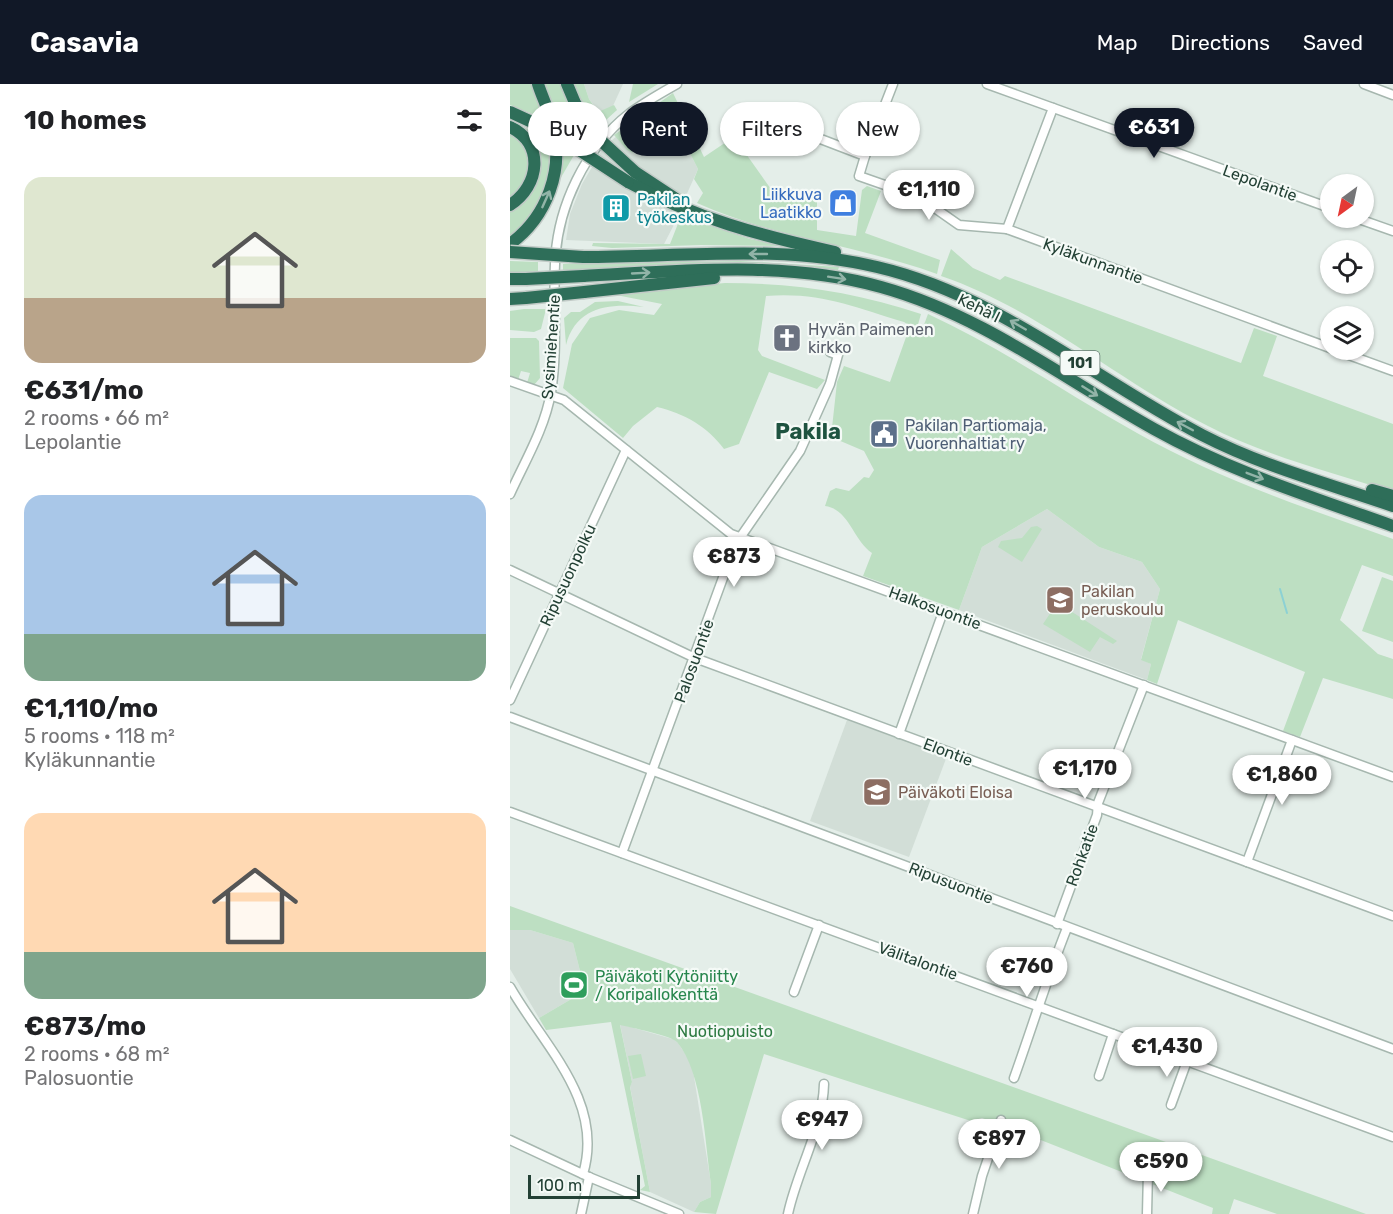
<!DOCTYPE html>
<meta charset="utf-8">
<style>
body{margin:0;font-family:Rubik,sans-serif;background:#f2f2f2;color:#202124;height:100vh;display:flex;flex-direction:column;font-size:22px;white-space:nowrap}
*{box-sizing:border-box;margin:0}
p{font-size:20px;color:#757577}
.icon{flex:none;width:33px;height:33px;fill:none;stroke:currentColor;stroke-width:2;stroke-linecap:round;stroke-linejoin:round}
.map{position:relative;flex:1;overflow:hidden}
.sheet{display:flex;flex-direction:column;background:#fff;width:510px}
.sheet>*{flex:none}
.guide{position:absolute;left:18px;top:18px;width:570px;height:54px;display:flex;gap:12px}
.needle{width:39px;rotate:213deg}
.tools{position:absolute;left:810px;top:90px;display:grid;gap:12px}
.tools a{display:grid;place-items:center;width:54px;height:54px;border-radius:50%;background:#fff;box-shadow:0 2px 4px #0004;font-size:30px}
.scale{position:absolute;left:18px;bottom:15px;width:112px;box-sizing:border-box;padding-left:6px;border:3px solid #234135;border-top:0;font-size:16px;line-height:21px;white-space:nowrap;color:#234135;-webkit-text-stroke:4px #f5faf7;paint-order:stroke}
.price{position:absolute;translate:-50% -51px;padding:0 14px;border-radius:21px;background:#fff;color:#222;font-size:20px;line-height:39px;filter:drop-shadow(0 2px 3px #0008)}
.price::after{content:'';position:absolute;left:50%;top:36px;width:18px;height:14px;margin-left:-9px;background:inherit;clip-path:polygon(0 0,100% 0,50% 100%)}
.price.on{background:#111827;color:#fff}
ul{padding:0;list-style:none}
li{display:grid;align-content:center;gap:12px;height:318px;padding:0 24px}
li span{display:grid;place-items:center;height:186px;border-radius:18px;color:#555}
li>.icon{margin-inline-start:auto}
span .icon{width:108px;height:108px;fill:#fffc;stroke-width:1}
li b{font-size:26px}
h2{display:flex;justify-content:space-between;align-items:center;height:72px;padding:0 24px;font-size:26px}
.pill{padding:0 21px;border-radius:27px;background:#fff;box-shadow:0 2px 4px #0004;font-size:21px;line-height:54px}
.pill.on{background:#111827;color:#fff}
header{display:flex;align-items:center;gap:36px;box-sizing:border-box;height:84px;padding:0 30px;background:#111827;color:#fff}
header strong{font-size:28px}
nav{display:flex;gap:33px;margin-inline-start:auto;font-size:21px}
main{display:flex;flex:1;min-height:0}
.map>svg:first-child{display:block}
.built{fill:#d2ded7}
.green{fill:#bddfc2}
.lines{fill:none;stroke-linecap:round;stroke-linejoin:round}
.stream{stroke:#8cd1d4;stroke-width:2}
.minor-casing{stroke:#a6b7af;stroke-width:11}
.highway-casing{stroke:#c1cac6;stroke-width:15}
.minor{stroke:#fff;stroke-width:8}
.highway{stroke:#2e6e59;stroke-width:12}
.highway-bridge-casing{stroke:#c1cac6;stroke-width:15;stroke-linecap:butt}
.highway-bridge{stroke:#2e6e59;stroke-width:12}
.oneway{stroke:#92b4a8}
.labels{text-anchor:middle;dominant-baseline:central;stroke-width:4.5;stroke-linejoin:round;paint-order:stroke}
.shield{fill:#f5faf7;stroke:#62786f;stroke-width:1.5}
.shield-label{font-size:15px;font-weight:bold;fill:#234135}
.street-label{font-size:16px;fill:#234135;stroke:#f5faf7}
.shop-label{font-size:16px;fill:#366cbe;stroke:#f5faf7;text-anchor:end}
.culture-label{font-size:16px;fill:#0d838f;stroke:#f5faf7;text-anchor:start}
.worship-label{font-size:16px;fill:#5b616d;stroke:#f5faf7;text-anchor:start}
.service-label{font-size:16px;fill:#4e5e75;stroke:#f5faf7;text-anchor:start}
.education-label{font-size:16px;fill:#785e54;stroke:#f5faf7;text-anchor:start}
.leisure-label{font-size:16px;fill:#27864d;stroke:#f5faf7;text-anchor:start}
.park-label{font-size:16px;fill:#2c7941;stroke:#f5faf7}
.district-label{font-size:22px;font-weight:bold;fill:#1e5340;stroke:#f5faf7}
</style>
<header>
<strong>Casavia</strong>
<nav><a>Map</a><a>Directions</a><a>Saved</a></nav>
</header>
<main>
<section class="sheet">
<h2>10 homes<svg class="icon" aria-label="filters" viewBox="0 0 24 24"><path d="M4 7h16M4 17h16"/><circle cx="9" cy="7" r="2"/><circle cx="15" cy="17" r="2"/></svg></h2>
<ul>
<li><span style="background:linear-gradient(#dfe7d0 65%,#b9a48a 0)"><svg class="icon" aria-label="home" viewBox="0 0 24 24"><path d="M3 11l9-7 9 7M6 9v11h12V9"/></svg></span><div><b>€631/mo</b><p>2 rooms · 66 m²</p><p>Lepolantie</p></div></li>
<li><span style="background:linear-gradient(#a9c7e8 75%,#7fa58c 0)"><svg class="icon" aria-label="home" viewBox="0 0 24 24"><path d="M3 11l9-7 9 7M6 9v11h12V9"/></svg></span><div><b>€1,110/mo</b><p>5 rooms · 118 m²</p><p>Kyläkunnantie</p></div></li>
<li><span style="background:linear-gradient(#ffd9b3 75%,#7fa58c 0)"><svg class="icon" aria-label="home" viewBox="0 0 24 24"><path d="M3 11l9-7 9 7M6 9v11h12V9"/></svg></span><div><b>€873/mo</b><p>2 rooms · 68 m²</p><p>Palosuontie</p></div></li>
</ul>
</section>
<div class="map">
<svg width="883" height="1130" viewBox="0 0 883 1130">
<rect width="100%" height="100%" fill="#e4eee9"/>
<g class="built">
<polygon points="74,0 113,0 102,24 89,28 79,15"/>
<polygon points="157,23 188,85 175,114 121,92 116,103 169,131 154,160 56,156 60,130 72,100 94,63 115,45"/>
<polygon points="537,425 589,463 632,478 650,505 631,575 641,580 637,596 449,526 472,463"/>
<polygon points="337,636 437,672 399,773 300,737"/>
<polygon points="0,846 20,846 63,859 75,907 29,934 0,885"/>
<polygon points="110,940 166,956 182,980 201,1100 201,1113 190,1118 184,1128 140,1108 120,1002 122,998"/>
</g>
<g class="green">
<polygon points="0,0 23,0 35,35 0,21"/>
<polygon points="33,0 51,0 64,29 80,53 78,56 72,59 50,45"/>
<polygon points="63,0 74,0 79,15 88,28 104,21 107,26 87,44"/>
<polygon points="123,0 148,0 119,18"/>
<path d="M163 9 194 73 234 46 229 60 263 108 307 110V146L346 152 352 106 357 102 371 107 355 149 430 176 427 190C348 161 264 154 187 119L193 109 184 95 188 85 157 24 111 48 123 69 117 66 104 51Z"/>
<polygon points="0,36 42,57 43,76 30,123 4,153 0,151 0,125 28,87"/>
<path d="M0 47C16 57 24 74 18 93 16 101 5 109 0 116Z"/>
<polygon points="52,64 64,71 49,97 47,96"/>
<polygon points="171,132 240,155 272,162 191,161 102,164 82,162 83,159 160,160"/>
<path d="M441 165 463 184 490 196 495 192 731 279 744 244 767 252 753 292 883 340V408C821 388 756 372 698 342 607 296 528 225 431 192Z"/>
<polygon points="0,177 28,178 28,187 0,190"/>
<polygon points="231,177 329,183 328,186 231,180 53,186 53,180"/>
<path d="M215 199C283 199 346 208 411 230L407 244 412 246 418 230C492 264 557 310 627 349 708 395 796 424 883 455V492L852 481 830 536 868 570 883 575V615L813 594 790 653 773 647 795 588 668 536 647 600 637 596 641 580 631 576 650 505 632 478 589 463 537 425 472 463 449 526 353 492 362 469C343 456 339 425 315 422L320 407 326 404 339 407 354 393 359 394 364 386 354 367 321 353 327 298 334 282 380 298 400 242 394 238C342 223 312 208 256 212L248 266 252 272 315 296 307 305 259 288 229 360 214 365C197 342 175 330 147 323L123 342 113 354 53 304 62 260 80 234 109 226 144 231 152 220 106 211V209Z"/>
<path d="M108 217 134 223C100 219 66 222 56 261L54 234 61 228H70L85 218Z"/>
<polygon points="14,225 36,225 31,245 24,248 0,246 0,227"/>
<polygon points="0,254 26,254 29,257 30,294 24,301 17,299 20,289 11,287 8,296 0,293"/>
<polygon points="527,442 532,445 512,478 488,463 491,457 512,454 521,443"/>
<polygon points="872,493 883,497 883,558 852,547"/>
<polygon points="549,516 557,521 556,524 607,557 603,560 590,553 580,568 533,540"/>
<path d="M0 822 856 1130H767L724 1115 719 1130H702L703 1124 495 1042 472 1034 461 1037 254 970 206 1130 184 1128 190 1118 201 1113V1100C195 1059 193 989 167 958 162 952 119 943 110 941L122 998 120 1003 140 1108 130 1106 135 1102 101 938 36 946 29 934 75 907 63 859 20 846H0Z"/>
<polygon points="131,970 136,992 123,995 118,972"/>
</g>
<g class="lines">
<polyline class="stream" points="770,505 777,529"/>
<g class="minor-casing">
<g id="minor">
<polyline points="477,0 820,124"/>
<polyline points="854,0 883,11"/>
<polyline points="274,41 355,72 383,0"/>
<polyline points="355,72 349,92 409,113 449,141 497,145 820,264"/>
<polyline points="846,134 883,147"/>
<polyline points="497,145 543,24"/>
<polyline points="825,266 883,287"/>
<polyline points="0,297 54,316 221,450 883,693"/>
<path d="M0 410C15 377 35 344 41 308 48 266 43 222 45 180 47 123 75 64 120 29 135 18 151 9 167 0"/>
<polyline points="0,486 185,574 883,832"/>
<polyline points="0,616 116,366"/>
<polyline points="0,633 883,965"/>
<polyline points="389,650 433,528"/>
<polyline points="0,728 883,1053"/>
<polyline points="112,769 225,461 290,367 320,300 328,271 320,268"/>
<polyline points="737,778 782,656"/>
<polyline points="547,840 587,731 588,719 634,601"/>
<path d="M0 903C33 961 95 1017 73 1090"/>
<polyline points="284,908 309,841"/>
<polyline points="589,992 603,950"/>
<path d="M504 994C522 944 537 894 557 844"/>
<polyline points="661,1021 677,977"/>
<polyline points="0,1056 79,1093 169,1130"/>
<polyline points="71,1130 79,1093"/>
<path d="M278 1130C287 1087 313 1044 314 1000"/>
<polyline points="463,1130 472,1092 491,1036"/>
<polyline points="637,1130 638,1088"/>
</g>
</g>
<g class="highway-casing">
<g id="highway">
<polyline points="57,0 65,19"/>
<path d="M0 43C35 59 30 102 0 121"/>
<polyline points="125,88 166,115"/>
<path d="M118 98C184 134 252 152 325 168"/>
<path d="M0 160C37 133 55 85 42 40 39 26 32 13 28 0"/>
<path d="M73 173C171 173 271 160 367 183 488 211 584 295 692 351 752 382 819 400 883 422"/>
<path d="M73 192C171 187 275 176 371 203 472 231 554 295 644 345 719 387 802 413 883 442"/>
<polyline points="0,195 16,195"/>
<polyline points="74,208 204,194"/>
<polyline points="0,215 16,214"/>
<polyline points="862,406 883,412"/>
</g>
</g>
<use href="#minor" class="minor"/>
<use href="#highway" class="highway"/>
<g class="highway-bridge-casing">
<g id="highway-bridge">
<polyline points="65,19 88,54 125,88"/>
<polyline points="0,28 37,45 118,98"/>
<polyline points="0,168 73,173"/>
<polyline points="16,195 73,192"/>
<polyline points="16,214 74,208"/>
</g>
</g>
<use href="#highway-bridge" class="highway-bridge"/>
</g>
<defs><path id="oneway-shaft" d="M-6 0H5M1.5-3L5.5 0L1.5 3" fill="none" stroke-width="1.6" stroke-linecap="round" stroke-linejoin="round" transform="scale(1.5)"/></defs>
<g class="oneway">
<use href="#oneway-shaft" transform="translate(36 115) rotate(-66)"/>
<use href="#oneway-shaft" transform="translate(248 170) rotate(-180)"/>
<use href="#oneway-shaft" transform="translate(131 189) rotate(-3)"/>
<use href="#oneway-shaft" transform="translate(327 194) rotate(9)"/>
<use href="#oneway-shaft" transform="translate(508 241) rotate(-150)"/>
<use href="#oneway-shaft" transform="translate(580 307) rotate(32)"/>
<use href="#oneway-shaft" transform="translate(675 342) rotate(-152)"/>
<use href="#oneway-shaft" transform="translate(745 392) rotate(21)"/>
</g>
<defs>
<g id="shop-square" transform="scale(1.5)"><rect x="-9" y="-9" width="18" height="18" rx="4" fill="#3f7fe0" stroke="#f5faf7"/><path d="M-5-2.5h2.3a2.7 3.5 0 0 1 5.4 0H5L5.5 6h-11ZM-1.5-2.5h3a1.5 2.3 0 0 0-3 0Z" fill="#fff"/></g>
<g id="building-square" transform="scale(1.5)"><rect x="-9" y="-9" width="18" height="18" rx="4" fill="#0f9aa8" stroke="#f5faf7"/><path d="M-4-6H4V6H1V3H-1V6H-4ZM-2.5-4.3h1.7v1.8h-1.7ZM.8-4.3h1.7v1.8H.8ZM-2.5-1h1.7V.8h-1.7ZM.8-1h1.7V.8H.8Z" fill="#fff"/></g>
<g id="church-square" transform="scale(1.5)"><rect x="-9" y="-9" width="18" height="18" rx="4" fill="#6b7280" stroke="#f5faf7"/><path d="M-1.2-6h2.4v3.5h3.3v2.4h-3.3V6h-2.4V-.1h-3.3v-2.4h3.3Z" fill="#fff"/></g>
<g id="civic-square" transform="scale(1.5)"><rect x="-9" y="-9" width="18" height="18" rx="4" fill="#5c6f8a" stroke="#f5faf7"/><path d="M-.6-6.5H3V-4.5H.6V-3L4-1V1h2V6H-6V1h2V-1L-.6-3ZM-1.2 2.5V6h2.4V2.5Z" fill="#fff"/></g>
<g id="school-square" transform="scale(1.5)"><rect x="-9" y="-9" width="18" height="18" rx="4" fill="#8d6e63" stroke="#f5faf7"/><path d="M0-5L7-2L0 1L-7-2ZM-4 1L0 2.5L4 1V4Q0 6-4 4Z" fill="#fff"/></g>
<g id="stadium-square" transform="scale(1.5)"><rect x="-9" y="-9" width="18" height="18" rx="4" fill="#2e9e5b" stroke="#f5faf7"/><path d="M0-5a6.5 5 0 1 0 0 10a6.5 5 0 1 0 0-10ZM-3.5-1.8h7v3.6h-7Z" fill="#fff"/></g>
</defs>
<g fill-rule="evenodd">
<use href="#shop-square" x="333" y="119"/>
<use href="#building-square" x="106" y="124"/>
<use href="#church-square" x="277" y="254"/>
<use href="#civic-square" x="374" y="350"/>
<use href="#school-square" x="550" y="516"/>
<use href="#school-square" x="367" y="708"/>
<use href="#stadium-square" x="64" y="901"/>
</g>
<g class="labels">
<rect class="shield" x="550.5" y="267" width="39" height="24" rx="4.5"/>
<g class="shield-label">
<text x="570" y="279">101</text>
</g>
<g class="street-label">
<text transform="translate(750 99) rotate(20)">Lepolantie</text>
<text transform="translate(583 177) rotate(20)">Kyläkunnantie</text>
<text transform="translate(469 224) rotate(26)">Kehä I</text>
<text transform="translate(41 263) rotate(-86)">Sysimiehentie</text>
<text transform="translate(58 491) rotate(-65)">Ripusuonpolku</text>
<text transform="translate(425 524) rotate(20)">Halkosuontie</text>
<text transform="translate(184 577) rotate(-70)">Palosuontie</text>
<text transform="translate(438 668) rotate(21)">Elontie</text>
<text transform="translate(572 771) rotate(-70)">Rohkatie</text>
<text transform="translate(441 799) rotate(21)">Ripusuontie</text>
<text transform="translate(408 877) rotate(20)">Välitalontie</text>
</g>
<g class="shop-label">
<text x="312" y="110">Liikkuva<tspan x="312" dy="18">Laatikko</tspan></text>
</g>
<g class="culture-label">
<text x="127" y="115">Pakilan<tspan x="127" dy="18">työkeskus</tspan></text>
</g>
<g class="worship-label">
<text x="298" y="245">Hyvän Paimenen<tspan x="298" dy="18">kirkko</tspan></text>
</g>
<g class="service-label">
<text x="395" y="341">Pakilan Partiomaja,<tspan x="395" dy="18">Vuorenhaltiat ry</tspan></text>
</g>
<g class="education-label">
<text x="571" y="507">Pakilan<tspan x="571" dy="18">peruskoulu</tspan></text>
<text x="388" y="708">Päiväkoti Eloisa</text>
</g>
<g class="leisure-label">
<text x="85" y="892">Päiväkoti Kytöniitty<tspan x="85" dy="18">/ Koripallokenttä</tspan></text>
</g>
<g class="park-label">
<text x="215" y="947">Nuotiopuisto</text>
</g>
<g class="district-label">
<text x="298" y="347">Pakila</text>
</g>
</g>
</svg>
<div class="tools">
<a><svg class="needle" viewBox="-14 -14 28 28"><path d="M0-13l5 13h-10z" fill="#e53935"/><path d="M0 13l5-13h-10z" fill="#757577"/></svg></a>
<a><svg class="icon" aria-label="locate" viewBox="0 0 24 24"><circle cx="12" cy="12" r="6"/><path d="M12 2v4M12 18v4M2 12h4M18 12h4"/></svg></a>
<a><svg class="icon" aria-label="layers" viewBox="0 0 24 24"><path d="M12 4l9 5-9 5-9-5zM3 14l9 5 9-5"/></svg></a>
</div>
<div class="scale">100 m</div>
<b class="price on" style="left:644px;top:75px">€631</b>
<b class="price" style="left:419px;top:137px">€1,110</b>
<b class="price" style="left:224px;top:504px">€873</b>
<b class="price" style="left:575px;top:716px">€1,170</b>
<b class="price" style="left:772px;top:722px">€1,860</b>
<b class="price" style="left:517px;top:914px">€760</b>
<b class="price" style="left:657px;top:994px">€1,430</b>
<b class="price" style="left:312px;top:1067px">€947</b>
<b class="price" style="left:489px;top:1086px">€897</b>
<b class="price" style="left:651px;top:1109px">€590</b>
<div class="guide">
<a class="pill">Buy</a>
<a class="pill on">Rent</a>
<a class="pill">Filters</a>
<a class="pill">New</a>
</div>
</div>
</main>
